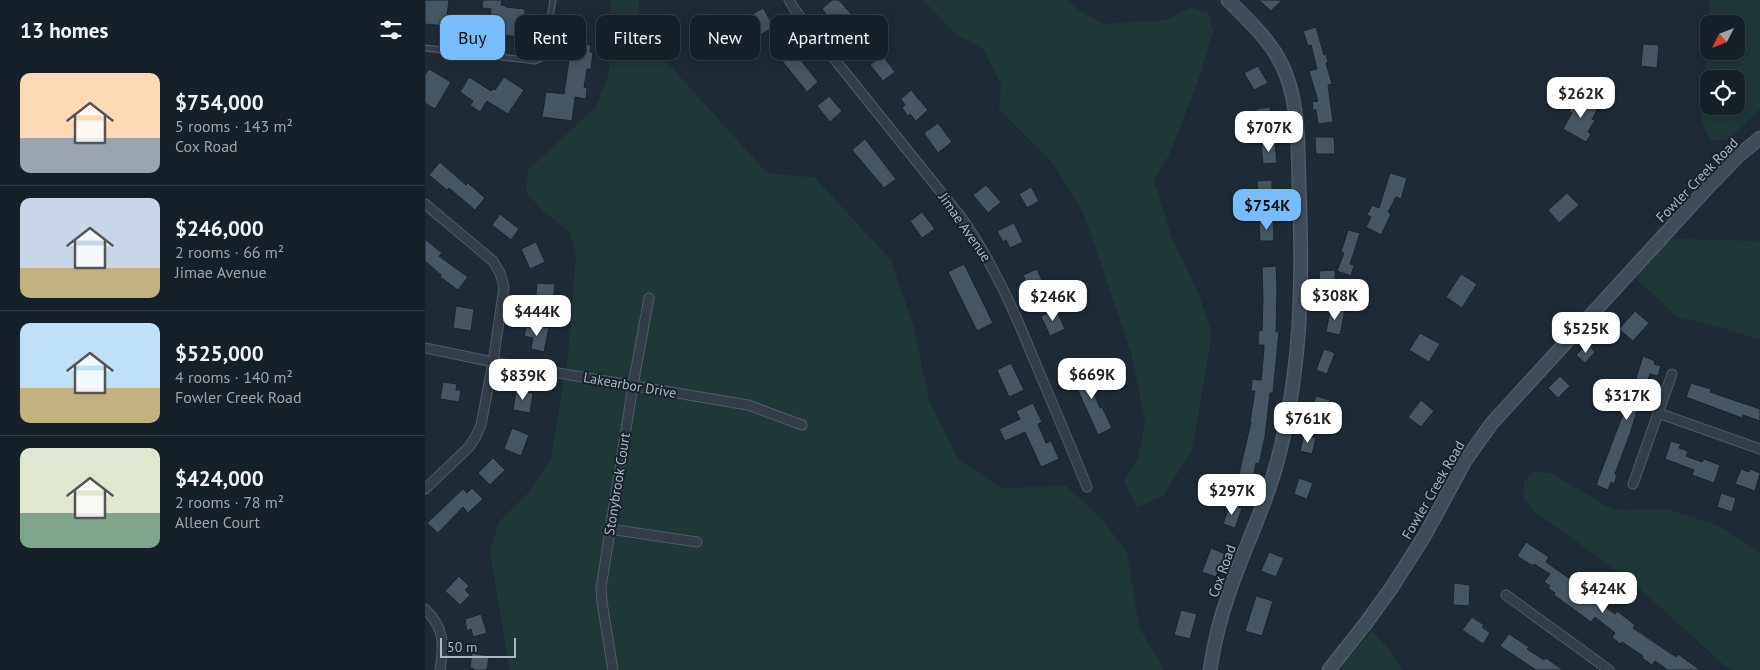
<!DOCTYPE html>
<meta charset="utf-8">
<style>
body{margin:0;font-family:"PT Sans",sans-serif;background:#232d34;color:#f1f3f6;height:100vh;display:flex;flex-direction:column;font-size:19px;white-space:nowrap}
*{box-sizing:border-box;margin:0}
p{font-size:16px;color:#9ea3a8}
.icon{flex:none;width:28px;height:28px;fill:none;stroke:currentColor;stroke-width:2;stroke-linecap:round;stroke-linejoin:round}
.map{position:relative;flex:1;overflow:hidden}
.side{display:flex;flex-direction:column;background:#162028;width:425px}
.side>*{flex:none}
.top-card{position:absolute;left:15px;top:15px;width:475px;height:45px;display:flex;gap:10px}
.needle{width:32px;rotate:228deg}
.fabs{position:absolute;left:1275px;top:15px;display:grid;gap:10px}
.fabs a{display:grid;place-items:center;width:45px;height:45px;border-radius:10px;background:#162028;box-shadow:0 2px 12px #0003,0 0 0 1px #353e45;font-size:25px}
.scale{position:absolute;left:15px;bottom:12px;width:76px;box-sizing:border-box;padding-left:5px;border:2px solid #abb8c4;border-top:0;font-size:14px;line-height:18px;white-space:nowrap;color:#abb8c4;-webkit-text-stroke:4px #17222b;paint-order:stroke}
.price{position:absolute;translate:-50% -42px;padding:0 11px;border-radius:10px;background:#fff;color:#222;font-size:16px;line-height:32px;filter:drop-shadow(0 1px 2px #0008)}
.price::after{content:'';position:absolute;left:50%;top:30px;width:15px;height:11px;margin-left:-8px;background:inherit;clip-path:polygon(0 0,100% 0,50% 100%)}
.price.on{background:#79bcfb;color:#111}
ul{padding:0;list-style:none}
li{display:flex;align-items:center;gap:15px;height:125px;padding:0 20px}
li+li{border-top:1px solid #353e45}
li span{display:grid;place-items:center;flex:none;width:140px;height:100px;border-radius:10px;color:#555}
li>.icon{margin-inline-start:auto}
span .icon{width:60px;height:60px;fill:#fffc;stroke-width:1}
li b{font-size:21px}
h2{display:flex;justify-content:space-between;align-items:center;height:60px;padding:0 20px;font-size:21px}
.tag{padding:0 18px;border-radius:10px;background:#162028;box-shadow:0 2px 12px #0003,0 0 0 1px #353e45;font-size:18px;line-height:45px}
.tag.on{background:#79bcfb;color:#111}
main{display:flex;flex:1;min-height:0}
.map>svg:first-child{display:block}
.green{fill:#203737;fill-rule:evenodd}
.building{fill:#465662;stroke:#19242d}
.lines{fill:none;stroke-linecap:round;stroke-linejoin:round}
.lane-casing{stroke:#4f5b65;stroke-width:7}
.street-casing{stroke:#4f5b65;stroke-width:11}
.secondary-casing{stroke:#4f5b65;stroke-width:15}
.lane{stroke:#323d47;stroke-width:4.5}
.street{stroke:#323d47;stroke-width:9}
.secondary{stroke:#3f4d5a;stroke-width:12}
.labels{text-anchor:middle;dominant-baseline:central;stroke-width:4;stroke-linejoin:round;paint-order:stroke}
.street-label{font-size:14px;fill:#abb8c4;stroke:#17222b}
</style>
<main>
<section class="side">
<h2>13 homes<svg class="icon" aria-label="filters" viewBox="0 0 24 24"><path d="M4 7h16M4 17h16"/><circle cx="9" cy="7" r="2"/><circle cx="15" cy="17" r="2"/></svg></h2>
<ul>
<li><span style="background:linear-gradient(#ffd9b3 65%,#9aa5b1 0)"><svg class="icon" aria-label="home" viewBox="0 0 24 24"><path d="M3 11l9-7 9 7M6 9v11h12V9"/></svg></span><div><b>$754,000</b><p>5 rooms · 143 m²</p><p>Cox Road</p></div></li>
<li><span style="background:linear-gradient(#c9d6e8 70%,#c2b280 0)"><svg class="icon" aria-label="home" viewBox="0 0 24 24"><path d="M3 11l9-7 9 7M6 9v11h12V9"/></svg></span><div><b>$246,000</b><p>2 rooms · 66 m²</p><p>Jimae Avenue</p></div></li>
<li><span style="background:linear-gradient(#bfe0f5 65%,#c2b280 0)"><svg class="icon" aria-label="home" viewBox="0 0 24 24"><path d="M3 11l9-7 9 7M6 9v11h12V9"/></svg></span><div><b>$525,000</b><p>4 rooms · 140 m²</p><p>Fowler Creek Road</p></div></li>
<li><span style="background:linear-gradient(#dfe7d0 65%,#7fa58c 0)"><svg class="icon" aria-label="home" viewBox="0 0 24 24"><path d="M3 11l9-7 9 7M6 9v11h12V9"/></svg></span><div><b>$424,000</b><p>2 rooms · 78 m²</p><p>Alleen Court</p></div></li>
</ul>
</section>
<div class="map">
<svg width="1335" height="670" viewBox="0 0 1335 670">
<rect width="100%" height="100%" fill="#1e2b36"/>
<g class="green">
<polygon points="186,0 213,0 214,11 238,58 342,173 390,178 466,260 489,328 504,401 533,459 577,488 641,486 675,517 702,552 714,627 739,670 85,670 65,553 73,523 105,491 126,459 143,355 151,254 144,231 120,213 101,192 103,170 171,107 184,73"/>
<polygon points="498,0 643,0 655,11 680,24 740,20 766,7 783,12 788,32 773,81 745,153 729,180 746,236 774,295 787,334 767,450 739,495 712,508 699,480 713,460 720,421 706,352 683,285 659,214 630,166 574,109 576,84 557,47 534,37"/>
<path d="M1285 0H1335V109L1302 140H1285L1276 120ZM1284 24H1311V51H1284ZM1284 79H1311V106H1284Z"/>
<polygon points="1253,239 1335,241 1335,340 1295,327 1252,317 1206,273 1234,242"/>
<polygon points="1108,472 1126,473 1188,510 1242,509 1292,525 1335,553 1335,670 1310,670 1299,665 1222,595 1169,554 1110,512 1098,497 1099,482"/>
<polygon points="947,631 961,646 978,670 914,670"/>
</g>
<g class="building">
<polygon points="0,0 24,0 21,26 0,24"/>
<polygon points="58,0 77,0 76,5 81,6 81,7 100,9 98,37 63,34 66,9 57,8"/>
<polygon points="407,0 414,0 427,15 416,25 408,17 405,19 397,9"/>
<polygon points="834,0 857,0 846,11"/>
<polygon points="338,8 349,27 335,35 331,28 312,39 304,25 313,20 315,22"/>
<polygon points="891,27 899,55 901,54 903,62 901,63 907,84 903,85 908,122 893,124 891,110 888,110 887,102 893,101 884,71 892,69 886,45 883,46 878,31"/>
<polygon points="358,37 393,82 382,92 345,46"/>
<polygon points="144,41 166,45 165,52 168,52 166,69 162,69 159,87 162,88 161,99 150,97 147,121 117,117 121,92 139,94 145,53 142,53"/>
<polygon points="1218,44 1234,45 1232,68 1216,66"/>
<polygon points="457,55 470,72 458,81 445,65"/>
<polygon points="833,66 843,83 829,90 819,73"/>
<polygon points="4,69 26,82 10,109 0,103 0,75"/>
<polygon points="44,77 66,91 68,89 70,90 79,77 99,90 83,114 62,101 55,112 45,105 48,101 35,92"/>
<polygon points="486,90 503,110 491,121 485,114 483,116 477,108 480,105 476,99"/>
<polygon points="404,96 417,111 405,122 392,106"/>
<polygon points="1159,97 1174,106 1167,119 1170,120 1163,132 1166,134 1161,142 1138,129 1147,113 1144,112 1152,98 1156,101"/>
<polygon points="845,107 848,127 834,129 831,109"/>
<polygon points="513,123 527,142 513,153 499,133"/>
<polygon points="890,137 909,137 910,154 891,154"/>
<polygon points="440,139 471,179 459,188 427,150"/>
<polygon points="850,142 852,163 838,164 836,144"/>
<polygon points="15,162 41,185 43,183 60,198 50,210 24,188 22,190 4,175"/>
<polygon points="965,173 982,178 976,199 971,197 963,212 966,214 956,235 941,227 946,217 942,215 947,205 954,208"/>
<polygon points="847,180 847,201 833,201 832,181"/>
<polygon points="561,185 576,202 563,213 548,195"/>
<polygon points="606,187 614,201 602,208 594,194"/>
<polygon points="1142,193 1154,205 1134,223 1123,210"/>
<polygon points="807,196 822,196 823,208 808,208"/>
<polygon points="497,212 510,229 497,238 485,221"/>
<polygon points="75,214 94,229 86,240 67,225"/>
<polygon points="848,220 849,241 835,241 834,221"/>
<polygon points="589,223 598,242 585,248 581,240 578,242 572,231"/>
<polygon points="923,230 935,233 925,264 929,265 926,276 912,271 919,253 916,252"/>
<polygon points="0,239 17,253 14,256 43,277 33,290 15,277 16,275 0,261"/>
<polygon points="111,242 120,262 105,269 96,249"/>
<polygon points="539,264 568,323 552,331 523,272"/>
<polygon points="851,266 852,287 851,332 854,332 848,393 845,393 840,437 834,464 831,463 825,494 810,491 826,422 825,421 830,391 826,391 827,379 836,380 839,350 839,345 833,345 834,330 837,331 838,297 837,267"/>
<polygon points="612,269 623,294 609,300 598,275"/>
<polygon points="910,270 910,286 895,287 894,271"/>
<polygon points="1036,274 1052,284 1037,308 1021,297"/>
<polygon points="112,283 130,284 128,305 110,304"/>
<polygon points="31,306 49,309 46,331 28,328"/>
<polygon points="906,306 920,309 915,335 901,332"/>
<polygon points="631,309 640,329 625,336 616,316"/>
<polygon points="1210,311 1224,323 1208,341 1194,329"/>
<polygon points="102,324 124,328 119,352 106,349 108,338 99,336"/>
<polygon points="995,333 1015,344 1004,362 984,350"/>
<polygon points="1162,344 1170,352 1160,363 1151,355"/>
<polygon points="899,349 910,353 902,374 891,370"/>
<polygon points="1218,356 1230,361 1229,364 1236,366 1233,376 1225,374 1219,391 1226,394 1224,402 1219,400 1216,408 1213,407 1206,431 1190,474 1192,475 1189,484 1186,482 1183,490 1171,485 1198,414 1196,413 1205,387 1208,388"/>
<polygon points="586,363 599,390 584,397 572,370"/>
<polygon points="659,370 661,375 670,371 675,385 667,389 675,408 677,407 687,428 673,435 646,375"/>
<polygon points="1135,376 1145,386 1133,398 1123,388"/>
<polygon points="18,382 32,384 31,390 36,390 34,402 15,399"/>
<polygon points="1266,383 1286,389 1285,392 1335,409 1335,421 1318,415 1317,418 1261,397"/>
<polygon points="91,390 108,393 105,413 88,410"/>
<polygon points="891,396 905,400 898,424 884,419"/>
<polygon points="996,400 1009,411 996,427 983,417"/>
<polygon points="608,403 617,422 613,424 621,443 626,441 634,459 616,467 600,432 580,441 574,429 595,419 591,411"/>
<polygon points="87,428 104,435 96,456 79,449"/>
<polygon points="879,435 891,438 887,454 875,451"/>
<polygon points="1246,441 1256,444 1254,448 1263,451 1261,456 1277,462 1279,459 1295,465 1289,483 1267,475 1269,470 1240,459"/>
<polygon points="68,458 80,470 65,485 53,473"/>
<polygon points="1316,469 1324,472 1325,469 1335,473 1330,491 1310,484"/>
<polygon points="874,478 888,483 882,499 869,494"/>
<polygon points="47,488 58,499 43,513 38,507 13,533 2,523 38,489 42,493"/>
<polygon points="1296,493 1311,498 1307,512 1292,507"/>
<polygon points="805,504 817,508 810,528 798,524"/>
<polygon points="1101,542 1124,557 1121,562 1148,581 1145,585 1156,593 1158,591 1190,614 1192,611 1210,625 1208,628 1251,657 1253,654 1275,670 1243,670 1230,661 1227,665 1217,658 1218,656 1197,642 1195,644 1187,637 1190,633 1170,617 1166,622 1129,595 1130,593 1123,588 1125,586 1119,582 1125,574 1109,564 1108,566 1092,556"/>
<polygon points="786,548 800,554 791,577 777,572"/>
<polygon points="844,552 859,558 851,577 836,571"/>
<polygon points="34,576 44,586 40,590 45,595 35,605 20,591"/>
<polygon points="1029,583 1045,585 1044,606 1028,605"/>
<polygon points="831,596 848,601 837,636 820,631"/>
<polygon points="756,610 772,614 765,639 749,635"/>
<polygon points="56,614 62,633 48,637 46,629 42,631 40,619"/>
<polygon points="1047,617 1059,625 1057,627 1065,633 1058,644 1037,630"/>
<polygon points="1084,634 1104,647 1102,649 1119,660 1121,658 1138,670 1111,670 1075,646"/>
<polygon points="47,653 64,656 62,670 48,670 48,668 45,668"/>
</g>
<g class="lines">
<g class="lane-casing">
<polyline id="lane" points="0,48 110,61 115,59 119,55 128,0"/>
</g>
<g class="street-casing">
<g id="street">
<path d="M364 0 370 10 536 217C569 264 591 315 612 367 629 407 646 447 662 487"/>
<polyline points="0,204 68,261 75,273 79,287 68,362 56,425 51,436 44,447 0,489"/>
<polyline points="0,348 68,362 323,405 377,425"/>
<polyline points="1233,413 1335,449"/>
<polyline points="1208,484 1247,374"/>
<polyline points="185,529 272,542"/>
<polyline points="1081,595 1184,670"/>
<path d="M0 609C20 629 19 644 15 670"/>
<polyline points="188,670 177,602 176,588 208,385 224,298"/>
</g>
</g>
<g class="secondary-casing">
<g id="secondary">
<path d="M785 670C789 644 795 618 804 593 818 550 839 510 851 466 877 373 878 280 874 185 873 149 874 111 862 77 851 45 826 23 803 0"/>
<polyline points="904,670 941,623 967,587 1000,535 1040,461 1067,423 1285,185 1313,156 1335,138"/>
</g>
</g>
<use href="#lane" class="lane"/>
<use href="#street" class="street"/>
<use href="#secondary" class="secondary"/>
</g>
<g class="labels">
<g class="street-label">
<text transform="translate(1272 180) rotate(-46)">Fowler Creek Road</text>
<text transform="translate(540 227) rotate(55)">Jimae Avenue</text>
<text transform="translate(205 385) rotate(10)">Lakearbor Drive</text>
<text transform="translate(192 484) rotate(-81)">Stonybrook Court</text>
<text transform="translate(1008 490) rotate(-60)">Fowler Creek Road</text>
<text transform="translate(797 571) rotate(-70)">Cox Road</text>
</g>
</g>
</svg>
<div class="fabs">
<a><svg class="needle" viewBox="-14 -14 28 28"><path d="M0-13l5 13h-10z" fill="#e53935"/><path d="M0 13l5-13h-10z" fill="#9ea3a8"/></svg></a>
<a><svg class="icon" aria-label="locate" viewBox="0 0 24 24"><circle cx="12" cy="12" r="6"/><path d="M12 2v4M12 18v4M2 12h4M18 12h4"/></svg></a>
</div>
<div class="scale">50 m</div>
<b class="price" style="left:1156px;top:119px">$262K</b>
<b class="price" style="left:844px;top:153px">$707K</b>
<b class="price on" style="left:842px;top:231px">$754K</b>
<b class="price" style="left:910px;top:321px">$308K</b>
<b class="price" style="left:628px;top:322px">$246K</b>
<b class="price" style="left:112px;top:337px">$444K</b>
<b class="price" style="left:1161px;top:354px">$525K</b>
<b class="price" style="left:667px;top:400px">$669K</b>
<b class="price" style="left:98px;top:401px">$839K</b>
<b class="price" style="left:1202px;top:421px">$317K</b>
<b class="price" style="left:883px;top:444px">$761K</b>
<b class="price" style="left:807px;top:516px">$297K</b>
<b class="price" style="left:1178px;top:614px">$424K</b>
<div class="top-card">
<a class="tag on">Buy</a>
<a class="tag">Rent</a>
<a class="tag">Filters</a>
<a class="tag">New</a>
<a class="tag">Apartment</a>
</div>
</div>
</main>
